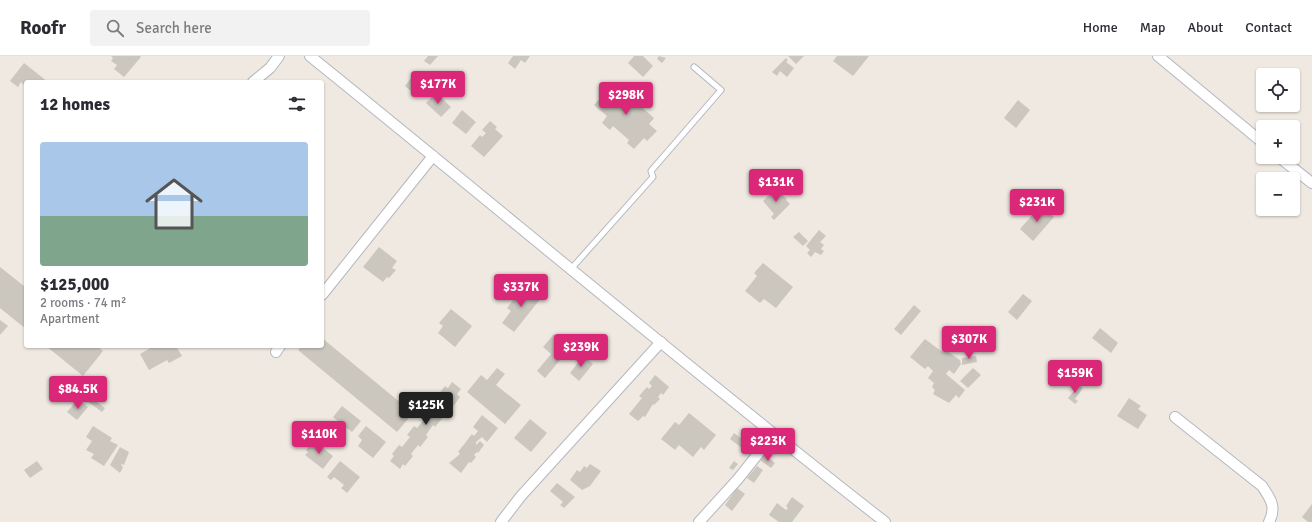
<!DOCTYPE html>
<meta charset="utf-8">
<style>
body{margin:0;font-family:Signika,sans-serif;background:#f2f2f3;color:#2b2b33;height:100vh;display:flex;flex-direction:column;font-size:15px;white-space:nowrap}
*{box-sizing:border-box;margin:0}
p{font-size:13px;color:#7c7c81}
.icon{flex:none;width:22px;height:22px;fill:none;stroke:currentColor;stroke-width:2;stroke-linecap:round;stroke-linejoin:round}
.map{position:relative;flex:1;overflow:hidden}
.sheet{position:absolute;left:24px;top:24px;width:300px;height:268px;display:flex;flex-direction:column;background:#fff;border-radius:4px;box-shadow:0 1px 3px #0004}
.sheet>*{flex:none}
.tools{position:absolute;left:1256px;top:12px;display:grid;gap:8px}
.tools a{display:grid;place-items:center;width:44px;height:44px;border-radius:4px;background:#fff;box-shadow:0 1px 3px #0004;font-size:20px}
.price{position:absolute;translate:-50% -34px;padding:0 9px;border-radius:4px;background:#db2777;color:#fff;font-size:13px;line-height:26px;filter:drop-shadow(0 1px 2px #0008)}
.price::after{content:'';position:absolute;left:50%;top:24px;width:12px;height:9px;margin-left:-6px;background:inherit;clip-path:polygon(0 0,100% 0,50% 100%)}
.price.selected{background:#222;color:#fff}
ul{padding:0;list-style:none}
li{display:grid;align-content:center;gap:8px;height:212px;padding:0 16px}
li span{display:grid;place-items:center;height:124px;border-radius:4px;color:#555}
li>.icon{margin-inline-start:auto}
span .icon{width:72px;height:72px;fill:#fffc;stroke-width:1}
li b{font-size:17px}
h2{display:flex;justify-content:space-between;align-items:center;height:48px;padding:0 16px;font-size:17px}
header{display:flex;align-items:center;gap:24px;box-sizing:border-box;height:56px;padding:0 20px;background:#fff;border-bottom:1px solid #e1e1e2}
header strong{font-size:19px}
nav{display:flex;gap:22px;margin-inline-start:auto;font-size:14px}
.search{width:280px;height:36px;background:#f2f2f3;display:flex;align-items:center;gap:10px;box-sizing:border-box;padding:0 14px;border-radius:4px;color:#7c7c81;font-size:15px}
.map>svg:first-child{display:block}
.building{fill:#cbc7bf}
.lines{fill:none;stroke-linecap:round;stroke-linejoin:round}
.lane-casing{stroke:#b4b7c1;stroke-width:7}
.street-casing{stroke:#b4b7c1;stroke-width:12}
.lane{stroke:#fff;stroke-width:5}
.street{stroke:#fff;stroke-width:10}
</style>
<header>
<strong>Roofr</strong>
<div class="search"><svg class="icon" aria-label="search" viewBox="0 0 24 24"><circle cx="10" cy="10" r="6"/><path d="M15 15l6 6"/></svg>Search here</div>
<nav><a>Home</a><a>Map</a><a>About</a><a>Contact</a></nav>
</header>
<div class="map">
<svg width="1312" height="466" viewBox="0 0 1312 466">
<rect width="100%" height="100%" fill="#efe9e1"/>
<g class="building">
<polygon points="111,0 140,0 141,1 124,21 114,13 117,9 111,5 113,2"/>
<polygon points="428,0 438,0 430,9 424,5"/>
<polygon points="513,0 530,0 525,7 521,4 515,13 508,7"/>
<polygon points="634,0 643,0 653,10 643,21 628,7"/>
<polygon points="659,0 666,2 662,7 657,3"/>
<polygon points="788,0 804,0 796,8"/>
<polygon points="837,0 869,0 853,20 833,5"/>
<polygon points="786,2 788,4 786,6 794,12 787,21 780,15 777,20 772,16"/>
<polygon points="24,7 48,26 26,26 26,31 21,26 18,31 10,25"/>
<polygon points="416,21 427,30 418,41 405,30 411,22 414,24"/>
<polygon points="614,27 654,62 649,68 657,75 647,85 644,82 634,93 627,87 629,84 613,70 610,74 602,67 607,60 594,49"/>
<polygon points="436,37 451,51 441,61 426,47"/>
<polygon points="1018,44 1030,54 1016,72 1004,62"/>
<polygon points="462,54 476,66 466,78 452,67"/>
<polygon points="490,65 497,71 495,73 503,80 484,101 471,90 480,79 482,81 486,77 482,74"/>
<polygon points="775,133 787,143 786,144 790,148 774,164 771,161 774,158 763,145"/>
<polygon points="1041,149 1054,161 1033,185 1020,173"/>
<polygon points="819,174 826,180 820,186 824,189 821,193 824,195 821,199 815,196 811,201 807,197 810,194 806,190"/>
<polygon points="799,176 808,185 803,190 793,181"/>
<polygon points="379,191 397,205 392,212 396,214 389,222 387,221 383,226 363,211"/>
<polygon points="763,207 793,231 776,252 764,243 760,247 745,235 757,220 754,217"/>
<polygon points="0,211 24,230 26,227 26,273 0,252"/>
<polygon points="525,229 541,242 514,276 502,267 511,255 507,252"/>
<polygon points="1023,238 1032,245 1017,264 1008,256"/>
<polygon points="914,249 921,255 901,279 894,273"/>
<polygon points="451,253 472,270 455,291 438,277 443,270 439,267"/>
<polygon points="0,264 8,270 0,279"/>
<polygon points="1100,272 1118,287 1111,297 1092,282"/>
<polygon points="554,278 570,292 545,322 537,315 551,298 543,291"/>
<polygon points="322,282 413,357 397,376 298,294 302,290 322,290"/>
<polygon points="925,283 941,295 944,293 960,304 961,308 954,318 949,314 946,318 965,334 959,342 956,339 949,347 933,338 935,334 932,331 934,327 928,322 933,315 928,310 925,313 910,301"/>
<polygon points="46,290 97,290 103,295 83,320"/>
<polygon points="154,290 176,290 182,300 169,307 167,304 149,314 140,298"/>
<polygon points="583,300 593,308 579,325 570,317"/>
<polygon points="976,300 977,306 962,309 962,302"/>
<polygon points="1093,310 1098,314 1085,330 1080,326"/>
<polygon points="497,312 505,318 496,329 521,349 505,368 467,336 481,319 487,324"/>
<polygon points="973,312 981,319 968,332 960,325"/>
<polygon points="655,319 669,331 663,339 661,337 658,341 660,343 654,349 653,348 645,361 643,360 638,365 629,358 642,342 639,340 647,331 649,333 652,330 649,327"/>
<polygon points="452,326 461,333 457,338 460,341 452,352 448,349 441,358 444,360 435,371 433,369 426,379 428,381 420,391 418,389 411,398 413,400 405,410 403,408 400,413 390,405 394,400 392,398 399,389 402,391 410,381 407,379 414,370 417,372 426,361 423,359 430,350 432,352 441,341 438,339 445,330 448,332"/>
<polygon points="1079,329 1083,332 1075,343 1078,345 1075,348 1068,342"/>
<polygon points="90,341 105,352 102,356 87,345"/>
<polygon points="1129,342 1141,350 1138,353 1147,359 1138,373 1117,360"/>
<polygon points="78,343 88,351 77,364 67,356"/>
<polygon points="342,350 361,365 352,376 333,361"/>
<polygon points="689,357 716,379 704,394 701,391 693,401 679,389 675,394 661,383 675,366 679,369"/>
<polygon points="482,359 498,372 487,386 482,381 476,386 476,389 480,385 484,389 478,397 477,396 474,399 476,401 471,407 469,406 461,417 449,407 460,398 458,396 472,378 474,380 478,375 473,371"/>
<polygon points="530,363 547,377 531,396 514,382"/>
<polygon points="93,370 112,382 110,385 118,389 104,410 91,402 94,398 86,394 92,385 86,381"/>
<polygon points="366,370 386,386 373,402 358,390 362,384 358,380"/>
<polygon points="734,377 746,386 742,392 730,383"/>
<polygon points="314,385 333,400 323,413 305,399 308,396 306,394"/>
<polygon points="749,389 757,395 754,399 746,393"/>
<polygon points="120,391 129,396 124,409 122,408 121,409 123,411 120,417 110,409"/>
<polygon points="764,399 775,407 771,412 760,404"/>
<polygon points="37,405 43,413 30,422 24,414"/>
<polygon points="340,405 360,421 347,437 341,432 344,429 334,421 331,424 327,421"/>
<polygon points="734,405 738,408 733,414 729,412"/>
<polygon points="590,408 601,415 590,430 582,434 570,424 577,414 580,416 584,410 587,412"/>
<polygon points="757,410 763,414 754,427 747,422"/>
<polygon points="557,427 575,441 564,452 560,449 563,446 550,435"/>
<polygon points="737,432 745,438 732,455 725,449"/>
<polygon points="792,441 804,450 792,466 779,466 769,459 777,447 786,454 788,452 786,450"/>
<polygon points="1312,448 1312,466 1308,466 1302,461"/>
</g>
<g class="lines">
<g class="lane-casing">
<polyline id="lane" points="571,213 653,121 651,115 721,34 694,11"/>
</g>
<g class="street-casing">
<g id="street">
<path d="M310 0C502 155 690 314 885 466"/>
<polyline points="1158,0 1263,87"/>
<polyline points="253,26 270,12 279,0"/>
<polyline points="1279,101 1312,127"/>
<polyline points="322,239 433,100"/>
<polyline points="276,296 280,290"/>
<path d="M1175 361 1262 430C1270 442 1277 451 1269 466"/>
<polyline points="501,466 521,440 661,286"/>
<polyline points="699,466 738,423 773,379"/>
</g>
</g>
<use href="#lane" class="lane"/>
<use href="#street" class="street"/>
</g>
</svg>
<div class="tools">
<a><svg class="icon" aria-label="locate" viewBox="0 0 24 24"><circle cx="12" cy="12" r="6"/><path d="M12 2v4M12 18v4M2 12h4M18 12h4"/></svg></a>
<a>+</a>
<a>−</a>
</div>
<b class="price" style="left:438px;top:49px">$177K</b>
<b class="price" style="left:626px;top:60px">$298K</b>
<b class="price" style="left:776px;top:147px">$131K</b>
<b class="price" style="left:1037px;top:167px">$231K</b>
<b class="price" style="left:521px;top:252px">$337K</b>
<b class="price" style="left:969px;top:304px">$307K</b>
<b class="price" style="left:581px;top:312px">$239K</b>
<b class="price" style="left:1075px;top:338px">$159K</b>
<b class="price" style="left:78px;top:354px">$84.5K</b>
<b class="price selected" style="left:426px;top:370px">$125K</b>
<b class="price" style="left:319px;top:399px">$110K</b>
<b class="price" style="left:768px;top:406px">$223K</b>
<section class="sheet">
<h2>12 homes<svg class="icon" aria-label="filters" viewBox="0 0 24 24"><path d="M4 7h16M4 17h16"/><circle cx="9" cy="7" r="2"/><circle cx="15" cy="17" r="2"/></svg></h2>
<ul>
<li><span style="background:linear-gradient(#a9c7e8 60%,#7fa58c 0)"><svg class="icon" aria-label="home" viewBox="0 0 24 24"><path d="M3 11l9-7 9 7M6 9v11h12V9"/></svg></span><div><b>$125,000</b><p>2 rooms · 74 m²</p><p>Apartment</p></div></li>
</ul>
</section>
</div>
